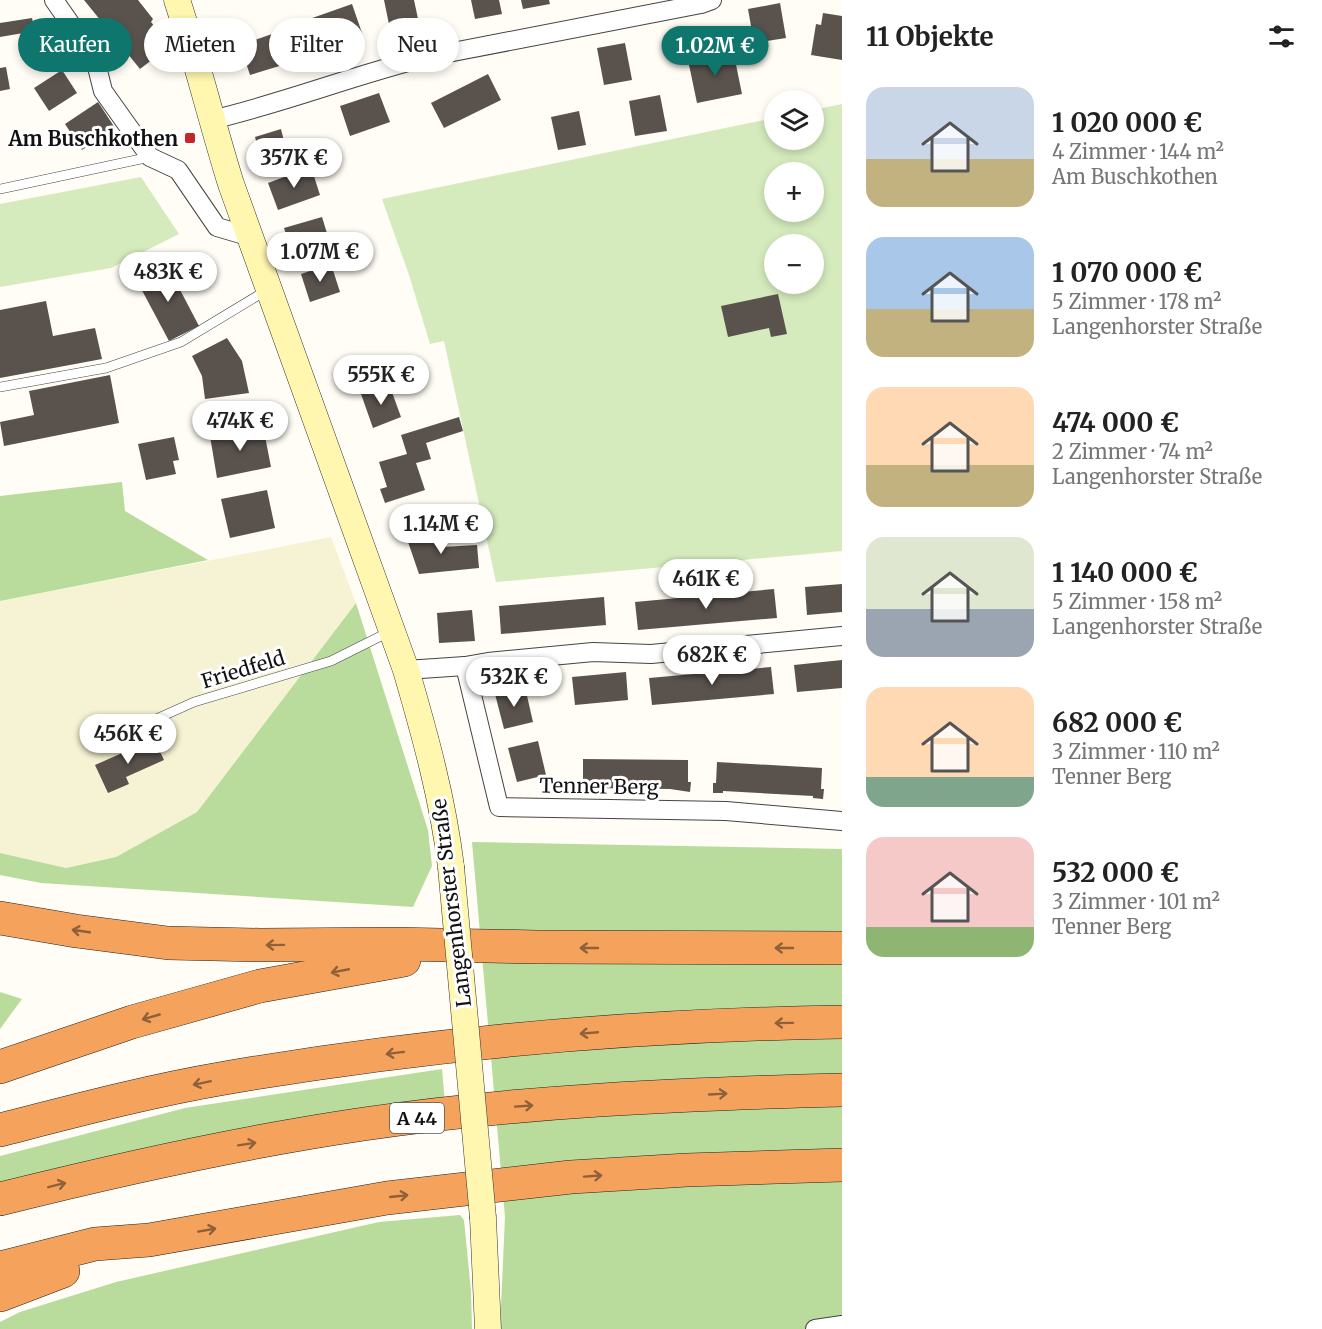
<!DOCTYPE html>
<html lang="de">
<meta charset="utf-8">
<style>
body{margin:0;font-family:Merriweather,serif;background:#f2f2f2;color:#222;height:100vh;display:flex;flex-direction:column;font-size:22px;white-space:nowrap}
*{box-sizing:border-box;margin:0}
p{font-size:20px;color:#767676}
.icon{flex:none;width:33px;height:33px;fill:none;stroke:currentColor;stroke-width:2;stroke-linecap:round;stroke-linejoin:round}
.map{position:relative;flex:1;overflow:hidden}
.details{display:flex;flex-direction:column;background:#fff;width:480px}
.details>*{flex:none}
.banner{position:absolute;left:18px;top:18px;width:570px;height:54px;display:flex;gap:12px}
.tools{position:absolute;left:764px;top:90px;display:grid;gap:12px}
.tools a{display:grid;place-items:center;width:60px;height:60px;border-radius:50%;background:#fff;box-shadow:0 3px 9px #0003;font-size:30px}
.price{position:absolute;translate:-50% -51px;padding:0 14px;border-radius:21px;background:#fff;color:#222;font-size:20px;line-height:39px;filter:drop-shadow(0 2px 3px #0008)}
.price::after{content:'';position:absolute;left:50%;top:36px;width:18px;height:14px;margin-left:-9px;background:inherit;clip-path:polygon(0 0,100% 0,50% 100%)}
.price.current{background:#0f766e;color:#fff}
ul{padding:0;list-style:none}
li{display:flex;align-items:center;gap:18px;height:150px;padding:0 24px}
li span{display:grid;place-items:center;flex:none;width:168px;height:120px;border-radius:18px;color:#555}
li>.icon{margin-inline-start:auto}
span .icon{width:72px;height:72px;fill:#fffc;stroke-width:1}
li b{font-size:26px}
h2{display:flex;justify-content:space-between;align-items:center;height:72px;padding:0 24px;font-size:26px}
.chip{padding:0 21px;border-radius:27px;background:#fff;box-shadow:0 3px 9px #0003;font-size:21px;line-height:54px}
.chip.current{background:#0f766e;color:#fff}
main{display:flex;flex:1;min-height:0}
.map>svg:first-child{display:block}
.farmland{fill:#f6f3d4}
.green{fill:#d5ebbd;fill-rule:evenodd}
.forest{fill:#b9dc9c}
.building{fill:#5a524d}
.lines{fill:none;stroke-linecap:round;stroke-linejoin:round}
.lane-casing{stroke:#444;stroke-width:10}
.street-casing{stroke:#444;stroke-width:20}
.secondary-casing{stroke:#333;stroke-width:27}
.highway-casing{stroke:#222;stroke-width:34}
.lane{stroke:#fff;stroke-width:9}
.street{stroke:#fff;stroke-width:18}
.secondary{stroke:#fff6b0;stroke-width:26}
.highway{stroke:#f5a25d;stroke-width:33}
.secondary-bridge-casing{stroke:#333;stroke-width:27;stroke-linecap:butt}
.secondary-bridge{stroke:#fff6b0;stroke-width:26}
.oneway{stroke:#8e613b}
.poi-dot{fill:#c4262e;stroke:#fff;stroke-width:2}
.labels{text-anchor:middle;dominant-baseline:central;stroke-width:6;stroke-linejoin:round;paint-order:stroke}
.shield{fill:#fff;stroke:#585858;stroke-width:1.5}
.shield-label{font-size:18px;font-weight:bold;fill:#111}
.poi-label{font-size:20px;font-weight:bold;fill:#111;stroke:#fff;text-anchor:end}
.street-label{font-size:20px;fill:#111;stroke:#fff}
</style>
<main>
<div class="map">
<svg width="842" height="1329" viewBox="0 0 842 1329">
<rect width="100%" height="100%" fill="#fffdf5"/>
<polygon class="farmland" points="331,537 356,603 197,812 116,857 66,868 0,853 0,601"/>
<g class="green">
<path d="M842 104V551L496 582 444 341 430 344 409 275 382 199 774 118V140H813V110ZM774 172H813V212H774ZM774 244H813V284H774Z"/>
<polygon points="141,177 179,234 111,268 0,287 0,204"/>
</g>
<g class="forest">
<polygon points="122,482 125,511 208,560 0,601 0,496"/>
<polygon points="356,603 428,830 432,866 413,907 41,883 0,875 0,853 66,868 116,857 197,812"/>
<polygon points="472,842 842,849 842,1326 826,1329 500,1329 505,1217"/>
<polygon points="0,992 22,999 0,1029"/>
<polygon points="442,1069 445,1103 0,1185 0,1156 185,1108"/>
<polygon points="460,1215 464,1220 471,1291 472,1329 0,1329 0,1322 20,1312 116,1282 379,1222"/>
</g>
<g class="building">
<polygon points="84,0 138,0 153,19 151,22 170,46 140,69"/>
<polygon points="384,0 414,0 421,33 392,39"/>
<polygon points="471,0 499,0 502,14 475,19"/>
<polygon points="521,0 549,0 550,4 523,9"/>
<polygon points="780,3 786,38 754,43 748,9"/>
<polygon points="352,4 363,36 313,54 301,22"/>
<polygon points="823,13 842,16 842,60 811,55 816,24 821,25"/>
<polygon points="32,18 35,31 0,37 0,23"/>
<polygon points="275,33 286,64 250,75 240,45"/>
<polygon points="625,43 632,80 604,85 597,48"/>
<polygon points="733,50 742,94 697,103 688,60"/>
<polygon points="6,67 10,89 0,91 0,68"/>
<polygon points="62,70 77,93 49,111 34,88"/>
<polygon points="488,74 501,100 444,128 431,103"/>
<polygon points="379,93 390,122 350,136 340,106"/>
<polygon points="660,95 667,131 635,136 629,101"/>
<polygon points="98,102 115,128 82,150 65,124"/>
<polygon points="579,111 586,145 558,150 551,117"/>
<polygon points="281,129 287,153 261,159 255,137"/>
<polygon points="311,167 320,195 278,210 268,183"/>
<polygon points="322,217 330,243 292,254 284,228"/>
<polygon points="331,264 340,292 310,302 301,274"/>
<polygon points="167,265 199,326 169,341 137,281"/>
<polygon points="778,294 787,334 771,337 769,328 728,337 721,306"/>
<polygon points="46,301 53,336 95,328 102,359 0,378 0,310"/>
<polygon points="227,338 242,361 249,393 205,399 202,376 192,356"/>
<polygon points="110,375 119,423 4,446 0,422 34,415 29,391"/>
<polygon points="389,384 401,417 373,428 361,394"/>
<polygon points="459,417 463,431 426,443 431,459 416,463 425,490 385,503 380,489 387,487 379,462 407,454 401,435"/>
<polygon points="263,426 271,467 217,478 210,436"/>
<polygon points="174,437 179,460 173,461 176,474 146,480 138,444"/>
<polygon points="267,490 275,528 230,538 221,499"/>
<polygon points="435,529 442,547 477,545 479,568 419,574 407,539"/>
<polygon points="842,584 842,612 807,615 805,587"/>
<polygon points="774,589 777,618 638,630 635,602"/>
<polygon points="604,597 606,625 501,634 499,606"/>
<polygon points="472,610 475,641 439,643 437,613"/>
<polygon points="842,660 842,688 797,692 794,665"/>
<polygon points="771,667 774,694 652,705 649,678"/>
<polygon points="626,672 628,700 575,705 572,677"/>
<polygon points="525,687 533,722 504,729 495,694"/>
<polygon points="154,739 164,760 126,777 129,784 108,793 95,765"/>
<polygon points="538,741 546,775 517,782 508,748"/>
<polygon points="583,759 688,760 688,782 691,782 690,792 670,789 590,788 589,790 580,790 580,780 583,780"/>
<polygon points="717,762 822,768 821,789 824,789 823,799 813,798 813,796 723,791 723,793 713,793 713,783 716,783"/>
</g>
<g class="lines">
<g class="lane-casing">
<g id="lane">
<polyline points="0,189 150,157"/>
<polyline points="0,387 106,368 181,342 267,290"/>
<polyline points="105,742 194,702 331,661 389,632"/>
</g>
</g>
<g class="street-casing">
<g id="street">
<polyline points="54,0 95,59 103,91 150,157 178,170 217,227 251,237"/>
<path d="M211 120C284 103 354 75 427 57L701 4 712 0"/>
<polyline points="465,666 499,807 726,811 842,821"/>
<polyline points="406,670 465,666 488,662 593,652 651,654 842,636"/>
<polyline points="815,1329 842,1325"/>
</g>
</g>
<g class="secondary-casing">
<g id="secondary">
<path d="M177 0C197 61 212 123 231 184L406 670C425 735 443 800 451 867"/>
<polyline points="483,1218 488,1329"/>
</g>
</g>
<g class="highway-casing">
<g id="highway">
<polyline points="0,918 76,931 168,943 260,945 397,944 537,947 842,948"/>
<polyline points="0,1067 132,1022 260,986 404,960"/>
<path d="M0 1130C74 1111 149 1091 225 1078 429 1043 635 1025 842 1022"/>
<path d="M0 1199C120 1169 241 1142 364 1124 522 1101 682 1094 842 1090"/>
<polyline points="0,1268 95,1244 149,1240 387,1198 571,1177 687,1170 842,1165"/>
<polyline points="0,1295 63,1271"/>
</g>
</g>
<use href="#lane" class="lane"/>
<use href="#street" class="street"/>
<use href="#secondary" class="secondary"/>
<use href="#highway" class="highway"/>
<g class="secondary-bridge-casing">
<polyline id="secondary-bridge" points="451,867 483,1218"/>
</g>
<use href="#secondary-bridge" class="secondary-bridge"/>
</g>
<defs><path id="oneway-shaft" d="M-6 0H5M1.5-3L5.5 0L1.5 3" fill="none" stroke-width="1.6" stroke-linecap="round" stroke-linejoin="round" transform="scale(1.5)"/></defs>
<g class="oneway">
<use href="#oneway-shaft" transform="translate(81 931) rotate(-172)"/>
<use href="#oneway-shaft" transform="translate(275 945) rotate(179)"/>
<use href="#oneway-shaft" transform="translate(589 948) rotate(-180)"/>
<use href="#oneway-shaft" transform="translate(784 948) rotate(180)"/>
<use href="#oneway-shaft" transform="translate(340 971) rotate(169)"/>
<use href="#oneway-shaft" transform="translate(151 1017) rotate(164)"/>
<use href="#oneway-shaft" transform="translate(784 1023) rotate(179)"/>
<use href="#oneway-shaft" transform="translate(589 1033) rotate(175)"/>
<use href="#oneway-shaft" transform="translate(395 1053) rotate(173)"/>
<use href="#oneway-shaft" transform="translate(202 1083) rotate(168)"/>
<use href="#oneway-shaft" transform="translate(718 1094) rotate(-3)"/>
<use href="#oneway-shaft" transform="translate(524 1106) rotate(-4)"/>
<use href="#oneway-shaft" transform="translate(247 1144) rotate(-9)"/>
<use href="#oneway-shaft" transform="translate(593 1176) rotate(-4)"/>
<use href="#oneway-shaft" transform="translate(57 1185) rotate(-14)"/>
<use href="#oneway-shaft" transform="translate(399 1196) rotate(-6)"/>
<use href="#oneway-shaft" transform="translate(207 1230) rotate(-10)"/>
</g>
<rect class="poi-dot" x="184" y="132" width="12" height="12" rx="3"/>
<g class="labels">
<rect class="shield" x="390" y="1103" width="54" height="30" rx="4.5"/>
<g class="shield-label">
<text x="417" y="1118">A 44</text>
</g>
<g class="poi-label">
<text x="178" y="138">Am Buschkothen</text>
</g>
<g class="street-label">
<text transform="translate(243 669) rotate(-17)">Friedfeld</text>
<text transform="translate(599 786) rotate(1)">Tenner Berg</text>
<text transform="translate(451 903) rotate(-97)">Langenhorster Straße</text>
</g>
</g>
</svg>
<div class="tools">
<a><svg class="icon" aria-label="layers" viewBox="0 0 24 24"><path d="M12 4l9 5-9 5-9-5zM3 14l9 5 9-5"/></svg></a>
<a>+</a>
<a>−</a>
</div>
<b class="price current" style="left:715px;top:77px">1.02M €</b>
<b class="price" style="left:294px;top:189px">357K €</b>
<b class="price" style="left:320px;top:283px">1.07M €</b>
<b class="price" style="left:168px;top:303px">483K €</b>
<b class="price" style="left:381px;top:406px">555K €</b>
<b class="price" style="left:240px;top:452px">474K €</b>
<b class="price" style="left:441px;top:555px">1.14M €</b>
<b class="price" style="left:706px;top:610px">461K €</b>
<b class="price" style="left:712px;top:686px">682K €</b>
<b class="price" style="left:514px;top:708px">532K €</b>
<b class="price" style="left:128px;top:765px">456K €</b>
<div class="banner">
<a class="chip current">Kaufen</a>
<a class="chip">Mieten</a>
<a class="chip">Filter</a>
<a class="chip">Neu</a>
</div>
</div>
<section class="details">
<h2>11 Objekte<svg class="icon" aria-label="filters" viewBox="0 0 24 24"><path d="M4 7h16M4 17h16"/><circle cx="9" cy="7" r="2"/><circle cx="15" cy="17" r="2"/></svg></h2>
<ul>
<li><span style="background:linear-gradient(#c9d6e8 60%,#c2b280 0)"><svg class="icon" aria-label="home" viewBox="0 0 24 24"><path d="M3 11l9-7 9 7M6 9v11h12V9"/></svg></span><div><b>1 020 000 €</b><p>4 Zimmer · 144 m²</p><p>Am Buschkothen</p></div></li>
<li><span style="background:linear-gradient(#a9c7e8 60%,#c2b280 0)"><svg class="icon" aria-label="home" viewBox="0 0 24 24"><path d="M3 11l9-7 9 7M6 9v11h12V9"/></svg></span><div><b>1 070 000 €</b><p>5 Zimmer · 178 m²</p><p>Langenhorster Straße</p></div></li>
<li><span style="background:linear-gradient(#ffd9b3 65%,#c2b280 0)"><svg class="icon" aria-label="home" viewBox="0 0 24 24"><path d="M3 11l9-7 9 7M6 9v11h12V9"/></svg></span><div><b>474 000 €</b><p>2 Zimmer · 74 m²</p><p>Langenhorster Straße</p></div></li>
<li><span style="background:linear-gradient(#dfe7d0 60%,#9aa5b1 0)"><svg class="icon" aria-label="home" viewBox="0 0 24 24"><path d="M3 11l9-7 9 7M6 9v11h12V9"/></svg></span><div><b>1 140 000 €</b><p>5 Zimmer · 158 m²</p><p>Langenhorster Straße</p></div></li>
<li><span style="background:linear-gradient(#ffd9b3 75%,#7fa58c 0)"><svg class="icon" aria-label="home" viewBox="0 0 24 24"><path d="M3 11l9-7 9 7M6 9v11h12V9"/></svg></span><div><b>682 000 €</b><p>3 Zimmer · 110 m²</p><p>Tenner Berg</p></div></li>
<li><span style="background:linear-gradient(#f6c9c9 75%,#8fb573 0)"><svg class="icon" aria-label="home" viewBox="0 0 24 24"><path d="M3 11l9-7 9 7M6 9v11h12V9"/></svg></span><div><b>532 000 €</b><p>3 Zimmer · 101 m²</p><p>Tenner Berg</p></div></li>
</ul>
</section>
</main>
